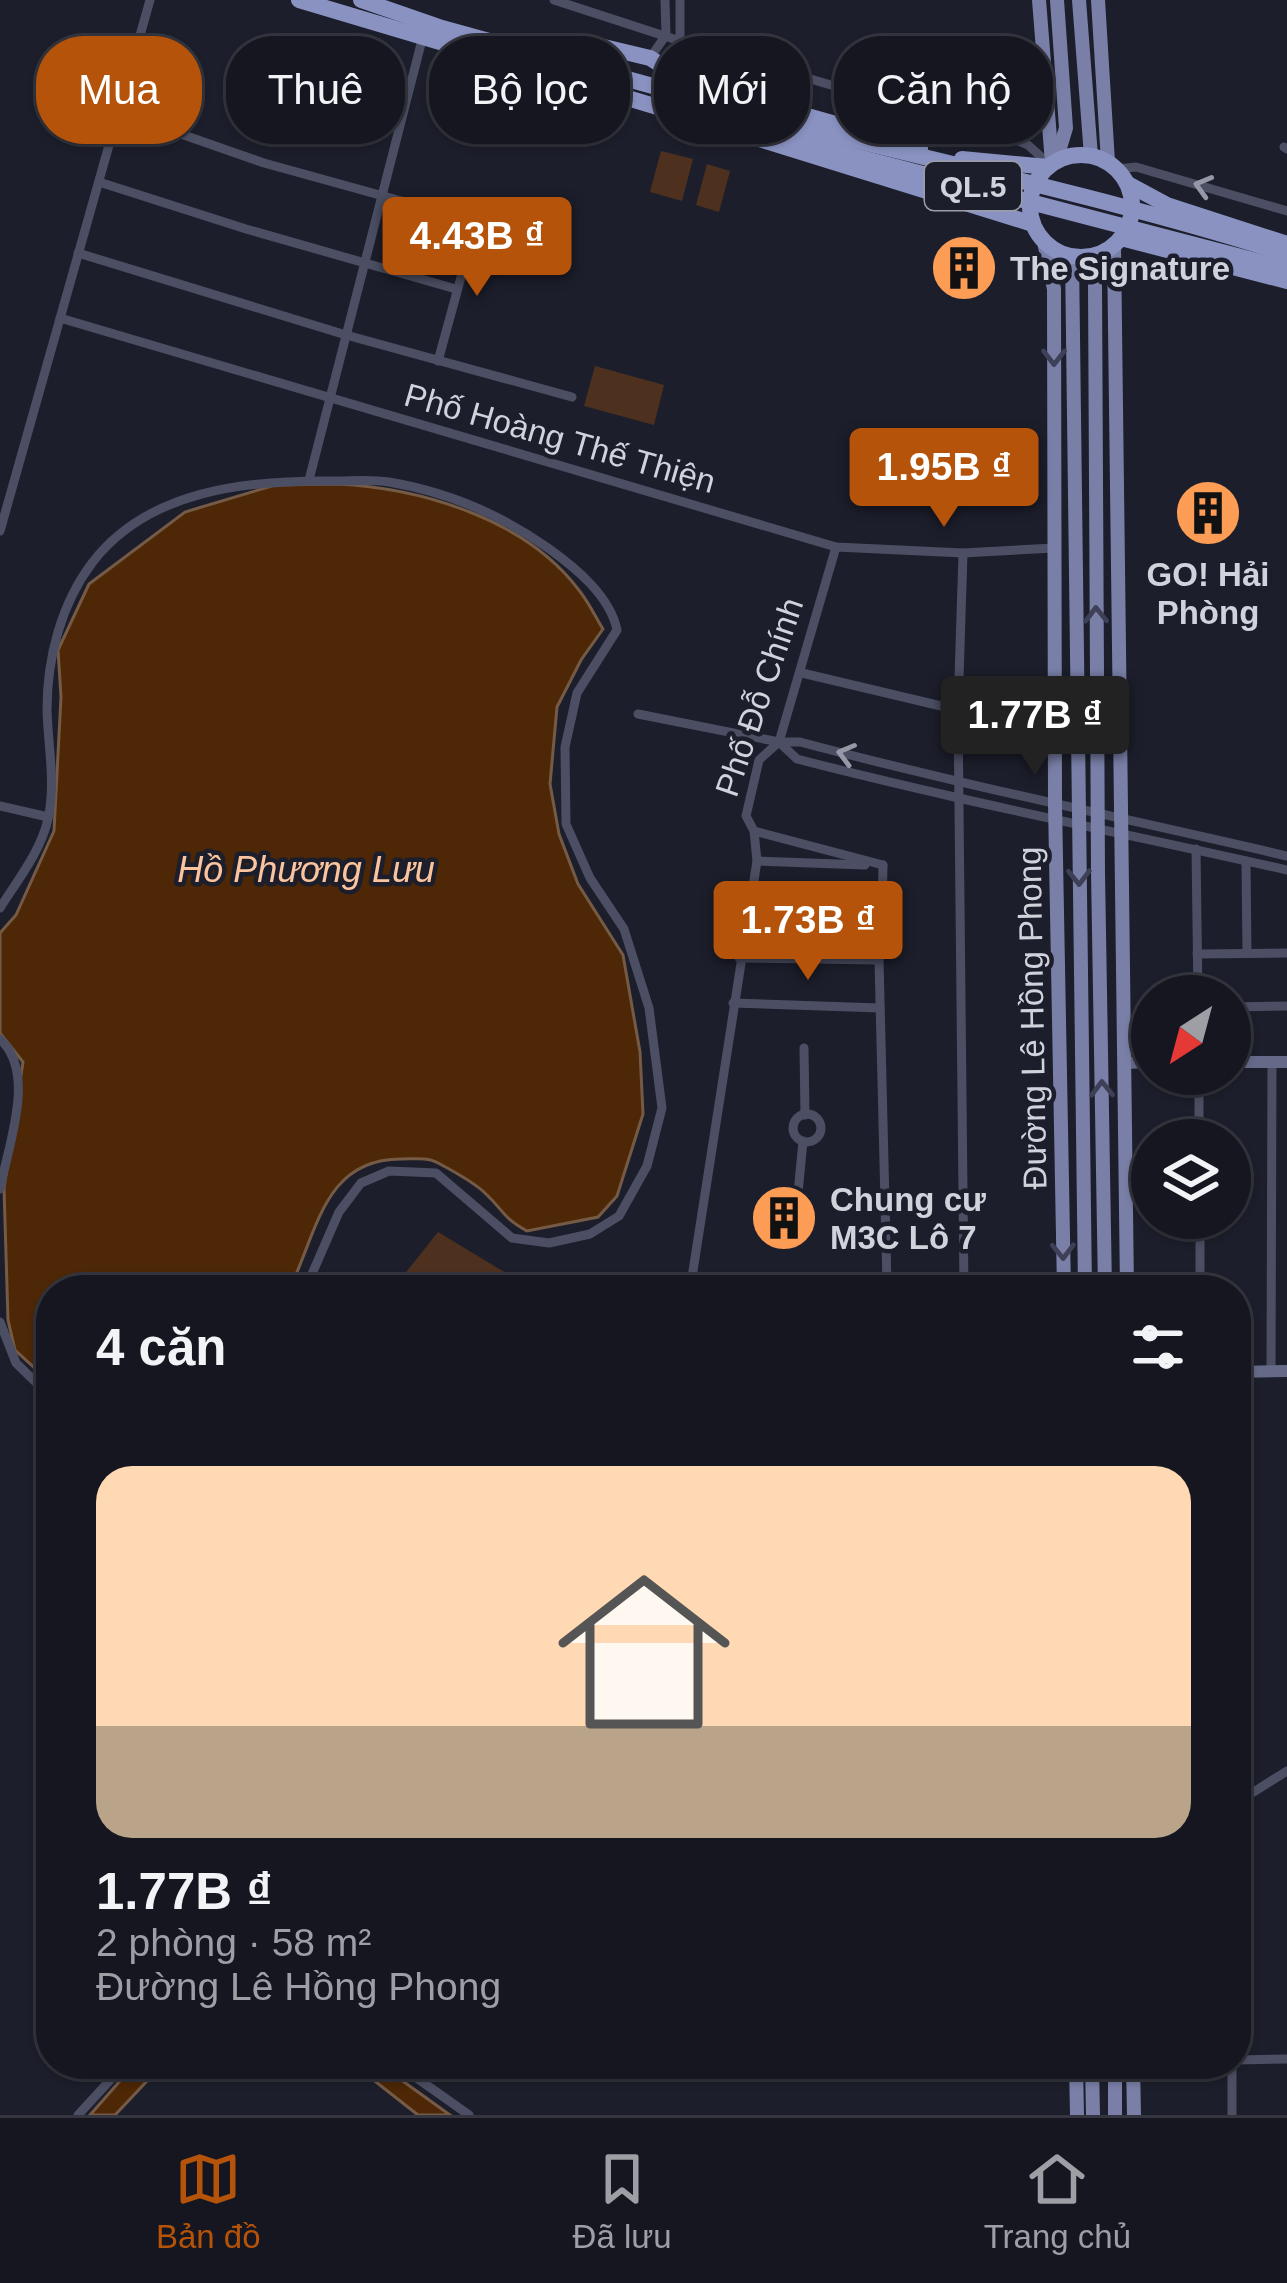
<!DOCTYPE html>
<html lang="vi">
<meta charset="utf-8">
<style>
body{margin:0;font-family:Helvetica,sans-serif;background:#1e1f29;color:#f1f3f6;height:100vh;display:flex;flex-direction:column;font-size:45px;white-space:nowrap}
*{box-sizing:border-box;margin:0}
p{font-size:39px;color:#9d9fa5}
.icon{flex:none;width:66px;height:66px;fill:none;stroke:currentColor;stroke-width:2;stroke-linecap:round;stroke-linejoin:round}
.map{position:relative;flex:1;overflow:hidden}
.details{position:absolute;left:36px;top:1275px;width:1215px;height:804px;display:flex;flex-direction:column;background:#151620;border-radius:48px;box-shadow:0 3px 9px #0004,0 0 0 3px #34353e}
.details>*{flex:none}
.top-card{position:absolute;left:36px;top:36px;width:1215px;height:108px;display:flex;gap:24px}
.needle{width:78px;rotate:216deg}
.tools{position:absolute;left:1131px;top:975px;display:grid;gap:24px}
.tools a{display:grid;place-items:center;width:120px;height:120px;border-radius:50%;background:#151620;box-shadow:0 3px 9px #0004,0 0 0 3px #34353e;font-size:60px}
.price{position:absolute;translate:-50% -102px;padding:0 27px;border-radius:12px;background:#b45309;color:#fff;font-size:39px;line-height:78px;filter:drop-shadow(0 3px 6px #0008)}
.price::after{content:'';position:absolute;left:50%;top:72px;width:36px;height:27px;margin-left:-18px;background:inherit;clip-path:polygon(0 0,100% 0,50% 100%)}
.price.active{background:#222;color:#fff}
ul{padding:0;list-style:none}
li{display:grid;align-content:center;gap:24px;height:636px;padding:0 60px}
li span{display:grid;place-items:center;height:372px;border-radius:36px;color:#555}
li>.icon{margin-inline-start:auto}
span .icon{width:216px;height:216px;fill:#fffc;stroke-width:1}
li b{font-size:51px}
h2{display:flex;justify-content:space-between;align-items:center;height:144px;padding:0 60px;font-size:51px}
.pill{padding:0 42px;border-radius:48px;background:#151620;box-shadow:0 3px 9px #0004,0 0 0 3px #34353e;font-size:42px;line-height:108px}
.pill.active{background:#b45309;color:#fff}
.menu{display:flex;justify-content:space-around;align-items:center;height:168px;border-top:3px solid #34353e;background:#151620;font-size:33px;color:#9d9fa5}
.menu a{display:grid;justify-items:center;gap:6px}
.menu .active{color:#b45309}
.map>svg:first-child{display:block}
.green{fill:#4d311e}
.water{fill:#4d2706;stroke:#755b46;stroke-width:3}
.lines{fill:none;stroke-linecap:round;stroke-linejoin:round}
.street{stroke:#4c4f63;stroke-width:9}
.secondary{stroke:#656a89;stroke-width:12}
.primary{stroke:#797fa7;stroke-width:14}
.highway{stroke:#8a92c2;stroke-width:16}
.highway-bridge{stroke:#8a92c2;stroke-width:16}
.oneway{stroke:#9598a6}
.oneway2{stroke:#3d4056}
.labels{text-anchor:middle;dominant-baseline:central;stroke-width:9;stroke-linejoin:round;paint-order:stroke}
.shield{fill:#1c1e2b;stroke:#9b9da7;stroke-width:3}
.shield-label{font-size:30px;font-weight:bold;fill:#d1d3dc}
.poi-label{font-size:33px;font-weight:bold;fill:#d1d3dc;stroke:#1c1e2b;text-anchor:start}
.street-label{font-size:33px;fill:#d1d3dc;stroke:#1c1e2b}
.water-label{font-size:36px;font-style:italic;fill:#fcc49e;stroke:#1c1e2b}
</style>
<div class="map">
<svg width="1287" height="2115" viewBox="0 0 1287 2115">
<rect width="100%" height="100%" fill="#1c1e2b"/>
<g class="green">
<polygon points="661,151 693,159 682,201 650,192"/>
<polygon points="707,164 730,171 719,212 696,205"/>
<polygon points="595,366 664,385 654,425 584,406"/>
<polygon points="438,1232 534,1290 392,1290"/>
</g>
<g class="water">
<path d="M337 484C421 488 525 519 578 589 588 601 595 616 603 629L581 660 557 707 550 784 559 834 578 884 623 955 640 1052 643 1114 617 1196 598 1217 527 1231C501 1216 505 1212 486 1194 474 1182 453 1171 438 1163 428 1157 414 1159 402 1159 323 1158 317 1234 289 1290H51V1383L15 1350 8 1320 4 1188 23 1062 0 1033V933L16 915 54 831 61 697 58 650 89 584 185 512 275 485Z"/>
<polygon points="135,2064 163,2064 115,2115 90,2115"/>
<polygon points="353,2064 379,2064 450,2115 418,2115"/>
</g>
<g class="lines">
<g class="street">
<polyline points="554,0 680,41 1009,137 1028,145 1050,165"/>
<polyline points="680,0 680,54 686,77"/>
<polyline points="650,58 666,35 665,0"/>
<polyline points="118,112 264,163 434,210 475,226 438,361"/>
<polyline points="1284,147 1287,149"/>
<polyline points="1117,169 1136,167 1287,211"/>
<polyline points="99,182 246,229 456,289"/>
<polyline points="78,253 346,335 572,397"/>
<polyline points="60,318 836,547 963,553 1054,548"/>
<polyline points="309,480 423,36"/>
<polyline points="0,531 150,0"/>
<polyline points="963,553 958,710 964,1290"/>
<polyline points="802,673 958,710"/>
<path d="M638 714 779 742H800C962 785 1124 818 1287 856"/>
<path d="M779 742 797 759C959 801 1123 833 1287 870"/>
<polyline points="0,806 48,817"/>
<polyline points="754,831 883,865"/>
<polyline points="1196,849 1198,996"/>
<polyline points="757,861 865,865"/>
<polyline points="1246,861 1247,953"/>
<path d="M0 908C17 881 41 851 48 819 56 783 48 746 47 710 47 658 61 604 92 563 148 489 249 480 334 481 352 481 371 479 389 482 448 492 500 514 548 548 576 568 610 596 617 630L577 693 565 747 566 824 590 878 624 929 649 1008 662 1108 647 1166 619 1216 590 1234 549 1243 512 1238 436 1173 389 1171 361 1183 339 1212 305 1290"/>
<polyline points="748,911 882,914 883,865"/>
<polyline points="1197,954 1287,953"/>
<polyline points="739,958 879,960 882,914"/>
<polyline points="879,960 887,1284 882,1290"/>
<polyline points="733,1003 880,1008"/>
<polyline points="1230,1007 1287,1006"/>
<path d="M0 1039C37 1073 8 1145 0 1189"/>
<polyline points="804,1048 805,1115"/>
<polyline points="1199,1074 1199,1140"/>
<circle cx="807" cy="1128" r="14"/>
<polyline points="798,1193 803,1141"/>
<polyline points="1200,1218 1200,1290"/>
<polyline points="690,1290 757,861 754,831 746,816 759,760 779,742 836,547"/>
<polyline points="0,1322 16,1363 51,1397"/>
<polyline points="1271,1371 1272,1062"/>
<polyline points="1236,1803 1287,1771"/>
<polyline points="1236,2060 1287,2059"/>
<polyline points="397,2064 469,2115"/>
<polyline points="1232,2064 1232,2115"/>
<polyline points="78,2115 125,2064"/>
</g>
<g class="secondary">
<polyline points="1230,1062 1287,1062"/>
<polyline points="1124,1063 1152,1062"/>
<polyline points="1236,1372 1287,1371"/>
</g>
<g class="primary">
<polyline points="1039,0 1052,163"/>
<polyline points="1079,0 1091,156"/>
<polyline points="1098,0 1108,162"/>
<polyline points="1056,161 1066,128 1057,0"/>
<polyline points="1044,242 1054,289 1055,804 1064,1290"/>
<polyline points="1114,246 1127,1290"/>
<polyline points="1100,254 1095,283 1098,872 1105,1290"/>
<polyline points="1072,256 1085,1290"/>
<polyline points="1076,2064 1077,2115"/>
<polyline points="1092,2064 1093,2115"/>
<polyline points="1115,2064 1115,2115"/>
<polyline points="1133,2064 1134,2115"/>
</g>
<g class="highway">
<polyline points="299,0 671,111"/>
<polyline points="361,0 442,28 660,88 688,82 920,148"/>
<polyline points="550,58 587,43 650,58 688,82"/>
<polyline points="753,137 1033,224"/>
<circle cx="1081" cy="206" r="51"/>
<polyline points="962,159 1048,167"/>
<polyline points="1128,184 1167,205 1287,244"/>
<polyline points="1121,238 1287,281"/>
</g>
<g class="highway-bridge">
<path d="M660 88C867 149 1081 188 1287 254"/>
<polyline points="659,105 1287,269"/>
</g>
</g>
<defs><path id="oneway-chevron" d="M-2-3.5L2.5 0L-2 3.5" fill="none" stroke-width="1.6" stroke-linecap="round" stroke-linejoin="round" transform="scale(3)"/></defs>
<g class="oneway">
<use href="#oneway-chevron" transform="translate(1203 186) rotate(-164)"/>
<use href="#oneway-chevron" transform="translate(846 754) rotate(-165)"/>
</g>
<g class="oneway2">
<use href="#oneway-chevron" transform="translate(1054 357) rotate(90)"/>
<use href="#oneway-chevron" transform="translate(1096 615) rotate(-91)"/>
<use href="#oneway-chevron" transform="translate(1079 877) rotate(89)"/>
<use href="#oneway-chevron" transform="translate(1102 1089) rotate(-91)"/>
<use href="#oneway-chevron" transform="translate(1063 1251) rotate(89)"/>
</g>
<defs>
<g id="building-disc" transform="scale(3.45)"><circle r="9.5" fill="#fd9d55" stroke="#1c1e2b"/><path d="M-4-6H4V6H1V3H-1V6H-4ZM-2.5-4.3h1.7v1.8h-1.7ZM.8-4.3h1.7v1.8H.8ZM-2.5-1h1.7V.8h-1.7ZM.8-1h1.7V.8H.8Z" fill="#111"/></g>
</defs>
<g fill-rule="evenodd">
<use href="#building-disc" x="964" y="268"/>
<use href="#building-disc" x="1208" y="513"/>
<use href="#building-disc" x="784" y="1218"/>
</g>
<g class="labels">
<rect class="shield" x="925" y="162" width="96" height="48" rx="9"/>
<g class="shield-label">
<text x="973" y="186">QL.5</text>
</g>
<g class="poi-label">
<text x="1010" y="268">The Signature</text>
<text x="1208" y="574" text-anchor="middle">GO! Hải<tspan x="1208" dy="38">Phòng</tspan></text>
<text x="830" y="1199">Chung cư<tspan x="830" dy="38">M3C Lô 7</tspan></text>
</g>
<g class="street-label">
<text transform="translate(560 438) rotate(16)">Phố Hoàng Thế Thiện</text>
<text transform="translate(759 697) rotate(-71)">Phố Đỗ Chính</text>
<text transform="translate(1032 1018) rotate(-91)">Đường Lê Hồng Phong</text>
</g>
<g class="water-label">
<text x="306" y="869">Hồ Phương Lưu</text>
</g>
</g>
</svg>
<div class="tools">
<a><svg class="needle" viewBox="-14 -14 28 28"><path d="M0-13l5 13h-10z" fill="#e53935"/><path d="M0 13l5-13h-10z" fill="#9d9fa5"/></svg></a>
<a><svg class="icon" aria-label="layers" viewBox="0 0 24 24"><path d="M12 4l9 5-9 5-9-5zM3 14l9 5 9-5"/></svg></a>
</div>
<b class="price" style="left:477px;top:299px">4.43B ₫</b>
<b class="price" style="left:944px;top:530px">1.95B ₫</b>
<b class="price active" style="left:1035px;top:778px">1.77B ₫</b>
<b class="price" style="left:808px;top:983px">1.73B ₫</b>
<div class="top-card">
<a class="pill active">Mua</a>
<a class="pill">Thuê</a>
<a class="pill">Bộ lọc</a>
<a class="pill">Mới</a>
<a class="pill">Căn hộ</a>
</div>
<section class="details">
<h2>4 căn<svg class="icon" aria-label="filters" viewBox="0 0 24 24"><path d="M4 7h16M4 17h16"/><circle cx="9" cy="7" r="2"/><circle cx="15" cy="17" r="2"/></svg></h2>
<ul>
<li><span style="background:linear-gradient(#ffd9b3 70%,#b9a48a 0)"><svg class="icon" aria-label="home" viewBox="0 0 24 24"><path d="M3 11l9-7 9 7M6 9v11h12V9"/></svg></span><div><b>1.77B ₫</b><p>2 phòng · 58 m²</p><p>Đường Lê Hồng Phong</p></div></li>
</ul>
</section>
</div>
<nav class="menu">
<a class="active"><svg class="icon" aria-label="map" viewBox="0 0 24 24"><path d="M3 6l6-2 6 2 6-2v14l-6 2-6-2-6 2zM9 4v14M15 6v14"/></svg>Bản đồ</a>
<a><svg class="icon" aria-label="saved" viewBox="0 0 24 24"><path d="M7 4h10v16l-5-4-5 4z"/></svg>Đã lưu</a>
<a><svg class="icon" aria-label="home" viewBox="0 0 24 24"><path d="M3 11l9-7 9 7M6 9v11h12V9"/></svg>Trang chủ</a>
</nav>
